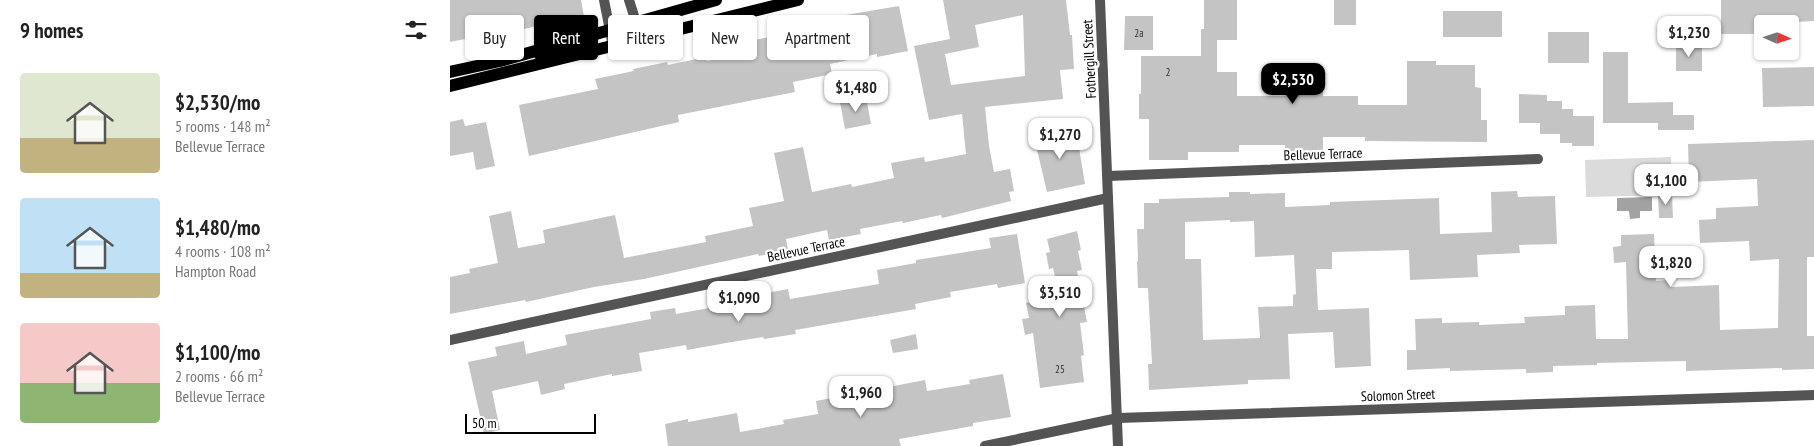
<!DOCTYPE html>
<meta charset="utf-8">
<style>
body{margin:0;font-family:"PT Sans Narrow",sans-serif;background:#f2f2f2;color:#222;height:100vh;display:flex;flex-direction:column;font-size:19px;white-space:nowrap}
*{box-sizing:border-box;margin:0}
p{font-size:16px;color:#767676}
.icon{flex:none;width:28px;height:28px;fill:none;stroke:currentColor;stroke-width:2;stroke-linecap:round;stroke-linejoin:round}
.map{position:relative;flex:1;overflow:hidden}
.details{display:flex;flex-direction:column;background:#fff;width:450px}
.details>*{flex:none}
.banner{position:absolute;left:15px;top:15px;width:475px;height:45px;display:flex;gap:10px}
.needle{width:32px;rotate:93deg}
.fabs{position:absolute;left:1304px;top:15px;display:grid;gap:10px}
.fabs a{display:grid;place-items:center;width:45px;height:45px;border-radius:5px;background:#fff;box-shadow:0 1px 4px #0004;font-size:25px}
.scale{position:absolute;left:15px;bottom:12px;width:131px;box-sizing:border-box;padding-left:5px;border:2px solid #000;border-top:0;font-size:14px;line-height:18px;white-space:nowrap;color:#000;-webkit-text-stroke:4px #fff;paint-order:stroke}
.price{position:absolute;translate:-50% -42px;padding:0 11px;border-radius:10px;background:#fff;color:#222;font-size:16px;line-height:32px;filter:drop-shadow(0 1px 2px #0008)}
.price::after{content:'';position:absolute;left:50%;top:30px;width:15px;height:11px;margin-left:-8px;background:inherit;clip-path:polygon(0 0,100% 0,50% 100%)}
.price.on{background:#000;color:#fff}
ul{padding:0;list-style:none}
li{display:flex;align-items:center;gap:15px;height:125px;padding:0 20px}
li span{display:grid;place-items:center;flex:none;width:140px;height:100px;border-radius:5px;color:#555}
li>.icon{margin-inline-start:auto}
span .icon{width:60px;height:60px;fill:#fffc;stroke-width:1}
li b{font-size:21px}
h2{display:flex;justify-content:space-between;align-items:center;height:60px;padding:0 20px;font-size:21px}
.chip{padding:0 18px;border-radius:5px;background:#fff;box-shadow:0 1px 4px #0004;font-size:18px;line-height:45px}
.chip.on{background:#000;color:#fff}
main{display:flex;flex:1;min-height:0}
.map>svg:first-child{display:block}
.green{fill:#dbdbdb}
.water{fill:#a2a2a2}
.building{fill:#c4c4c4;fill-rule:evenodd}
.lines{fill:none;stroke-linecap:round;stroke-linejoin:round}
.minor{stroke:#545454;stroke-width:10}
.primary{stroke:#000;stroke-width:12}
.labels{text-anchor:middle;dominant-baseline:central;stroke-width:4.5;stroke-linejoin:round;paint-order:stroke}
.number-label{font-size:11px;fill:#313131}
.street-label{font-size:14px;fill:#000;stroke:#fff}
</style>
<main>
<section class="details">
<h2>9 homes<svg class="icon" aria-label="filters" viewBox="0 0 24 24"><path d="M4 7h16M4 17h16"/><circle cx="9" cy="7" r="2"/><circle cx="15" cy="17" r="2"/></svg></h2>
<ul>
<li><span style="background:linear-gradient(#dfe7d0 65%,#c2b280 0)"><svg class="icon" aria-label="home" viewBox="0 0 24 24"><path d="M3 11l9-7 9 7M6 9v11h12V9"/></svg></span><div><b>$2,530/mo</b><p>5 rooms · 148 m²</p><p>Bellevue Terrace</p></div></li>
<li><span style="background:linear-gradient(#bfe0f5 75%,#c2b280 0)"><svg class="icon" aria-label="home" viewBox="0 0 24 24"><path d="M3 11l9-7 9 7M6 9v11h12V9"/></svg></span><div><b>$1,480/mo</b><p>4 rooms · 108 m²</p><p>Hampton Road</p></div></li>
<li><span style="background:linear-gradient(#f6c9c9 60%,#8fb573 0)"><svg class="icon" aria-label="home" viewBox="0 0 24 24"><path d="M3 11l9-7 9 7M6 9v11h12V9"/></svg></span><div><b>$1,100/mo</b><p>2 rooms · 66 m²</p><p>Bellevue Terrace</p></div></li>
</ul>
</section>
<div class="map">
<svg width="1364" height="446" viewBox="0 0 1364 446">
<rect width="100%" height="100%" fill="#fff"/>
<polygon class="green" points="1221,157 1222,195 1136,197 1135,160"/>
<polygon class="water" points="1202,197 1202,211 1190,211 1190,218 1180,219 1179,211 1167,211 1167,198"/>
<g class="building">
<polygon points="0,0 131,0 134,16 60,32 60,30 0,42"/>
<path d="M493 0H616L620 35H622L624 69 610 70 613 99 535 107 539 146 544 172 560 169 564 191 559 192 561 201 492 218 491 215 453 223 452 221 410 229 411 234 379 240 377 230 336 239 338 250 309 256 308 254 194 279 144 287 76 302 75 300 0 314V277L20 273 19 269 48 263 39 216 61 211 68 248 95 243 93 230 165 215 174 258 256 242 255 236 303 226 299 208 334 201 324 153 353 147 362 192 401 184 402 187 444 178 441 163 474 157 475 162 516 154 512 114 479 120 464 46 500 39ZM573 15 575 76 501 85 495 54 529 47 525 25Z"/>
<polygon points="754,0 787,0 787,40 767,40 767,72 787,72 787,96 835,96 835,72 873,72 873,96 908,96 908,105 957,105 957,61 986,61 986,65 1025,65 1025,87 1031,88 1031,120 1037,120 1037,142 915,141 915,137 873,137 873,157 854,157 854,160 835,160 835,145 789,145 789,152 738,152 738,160 699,160 699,119 689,119 689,94 691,94 691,56 751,56 751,29 754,29"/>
<rect x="884" y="0" width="22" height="25"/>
<polygon points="1271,0 1364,0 1364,21 1312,24 1312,34 1271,34"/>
<polygon points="449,6 458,51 427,57 427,54 380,64 382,74 343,82 345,92 228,115 229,122 79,156 69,105 148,89 145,79 184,71 183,69 217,62 218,65 256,57 257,61 302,52 300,41 338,33 337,31 384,22 384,17"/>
<rect x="993" y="11" width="59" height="26"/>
<polygon points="675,16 703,16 703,50 674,50"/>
<rect x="1098" y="32" width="41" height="31"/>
<rect x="1226" y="45" width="26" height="26"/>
<polygon points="1153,52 1178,52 1178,103 1223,102 1223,115 1244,115 1244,130 1208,130 1208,123 1153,123"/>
<polygon points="1364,67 1364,106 1313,107 1312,68"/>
<polygon points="1069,94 1097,95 1097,101 1112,101 1112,109 1123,109 1123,116 1144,116 1144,146 1122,146 1122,143 1110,143 1110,134 1090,134 1090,123 1069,123"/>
<polygon points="416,97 421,124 395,129 390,102"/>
<polygon points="13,119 15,126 36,122 45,166 26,170 23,152 0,156 0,122"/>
<polygon points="626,129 635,184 597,192 584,137"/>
<polygon points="1364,140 1364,257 1357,257 1357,336 1364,336 1364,369 1332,370 1332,368 1236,371 1236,361 1147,363 1147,365 1103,366 1103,372 1076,373 1076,369 1000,371 1000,368 957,370 957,350 966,350 965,319 992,318 992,323 1029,322 1029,325 1075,323 1074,317 1115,315 1115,306 1145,305 1146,339 1178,339 1176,262 1164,263 1163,247 1171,246 1171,235 1204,234 1206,281 1221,280 1221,287 1269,285 1270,330 1328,328 1329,259 1300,261 1299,241 1250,243 1249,220 1266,219 1266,208 1308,206 1307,179 1239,182 1238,144"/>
<path d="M1067 191 1068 197 1105 196 1107 244 1069 245 1070 253 1027 255 1028 277 960 280 959 250 882 252V269H866L868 310 919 308 921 366 885 368 883 332 838 334 840 379 798 380V384L699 390 698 364H702L698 288H688L687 261H688L687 229H694V203H709V199L779 197V192H800V194L835 193V207L880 205V202L989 198 990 234 1042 232 1041 192ZM780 220V222L804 221 805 257 844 255 846 294 843 295V306L808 307 810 338 753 340 751 259H735V222Z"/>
<polygon points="1208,195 1222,195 1223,218 1209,218"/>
<polygon points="627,231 631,250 628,251 632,270 627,271 637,322 630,323 634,355 631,356 634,382 590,388 583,333 575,335 572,319 579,318 576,303 609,295 603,268 599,269 596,253 600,252 597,239"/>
<polygon points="567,234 575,283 548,288 547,284 500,292 501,297 465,304 466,309 345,330 346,334 314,339 313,337 276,343 237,350 236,345 189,353 192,371 162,376 162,374 114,384 115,389 91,395 88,381 42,391 50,430 34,434 18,362 47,356 45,347 74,341 76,354 117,345 115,335 201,319 200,312 225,308 226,314 259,308 260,311 307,303 306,295 338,289 340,299 429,284 427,270 466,263 466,260 541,248 539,238"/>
<polygon points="466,334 468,349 443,353 440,340"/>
<polygon points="553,374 561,417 523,423 523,426 449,439 451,446 218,446 215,424 238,419 238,422 287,413 290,432 334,424 333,420 368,414 366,401 475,380 477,391 520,384 519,380"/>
</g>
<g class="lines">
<g class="minor">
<polyline points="154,0 163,46"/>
<polyline points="179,0 191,38"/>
<polyline points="650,0 668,446"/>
<polyline points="659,176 1088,159"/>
<polyline points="0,340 658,198"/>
<polyline points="535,446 668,418 1364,395"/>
</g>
<g class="primary">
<polyline points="0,72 50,61 266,0"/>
<polyline points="0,86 348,0"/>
</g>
</g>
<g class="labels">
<g class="number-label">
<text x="689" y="33">2a</text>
<text x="718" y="72">2</text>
<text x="610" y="369">25</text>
</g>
<g class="street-label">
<text transform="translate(639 59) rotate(-93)">Fothergill Street</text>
<text transform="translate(873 154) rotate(-2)">Bellevue Terrace</text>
<text transform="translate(356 249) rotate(-12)">Bellevue Terrace</text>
<text transform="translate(948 395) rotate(-2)">Solomon Street</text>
</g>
</g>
</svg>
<div class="fabs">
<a><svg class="needle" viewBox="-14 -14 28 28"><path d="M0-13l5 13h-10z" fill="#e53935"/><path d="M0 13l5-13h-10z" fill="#767676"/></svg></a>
</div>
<div class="scale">50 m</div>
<b class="price" style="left:1239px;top:58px">$1,230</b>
<b class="price on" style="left:843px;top:105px">$2,530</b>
<b class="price" style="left:406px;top:113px">$1,480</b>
<b class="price" style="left:610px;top:160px">$1,270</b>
<b class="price" style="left:1216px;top:206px">$1,100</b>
<b class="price" style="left:1221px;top:288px">$1,820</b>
<b class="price" style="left:610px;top:318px">$3,510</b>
<b class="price" style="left:289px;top:323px">$1,090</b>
<b class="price" style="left:411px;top:418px">$1,960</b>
<div class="banner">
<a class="chip">Buy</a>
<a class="chip on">Rent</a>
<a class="chip">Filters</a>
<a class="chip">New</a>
<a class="chip">Apartment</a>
</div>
</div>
</main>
